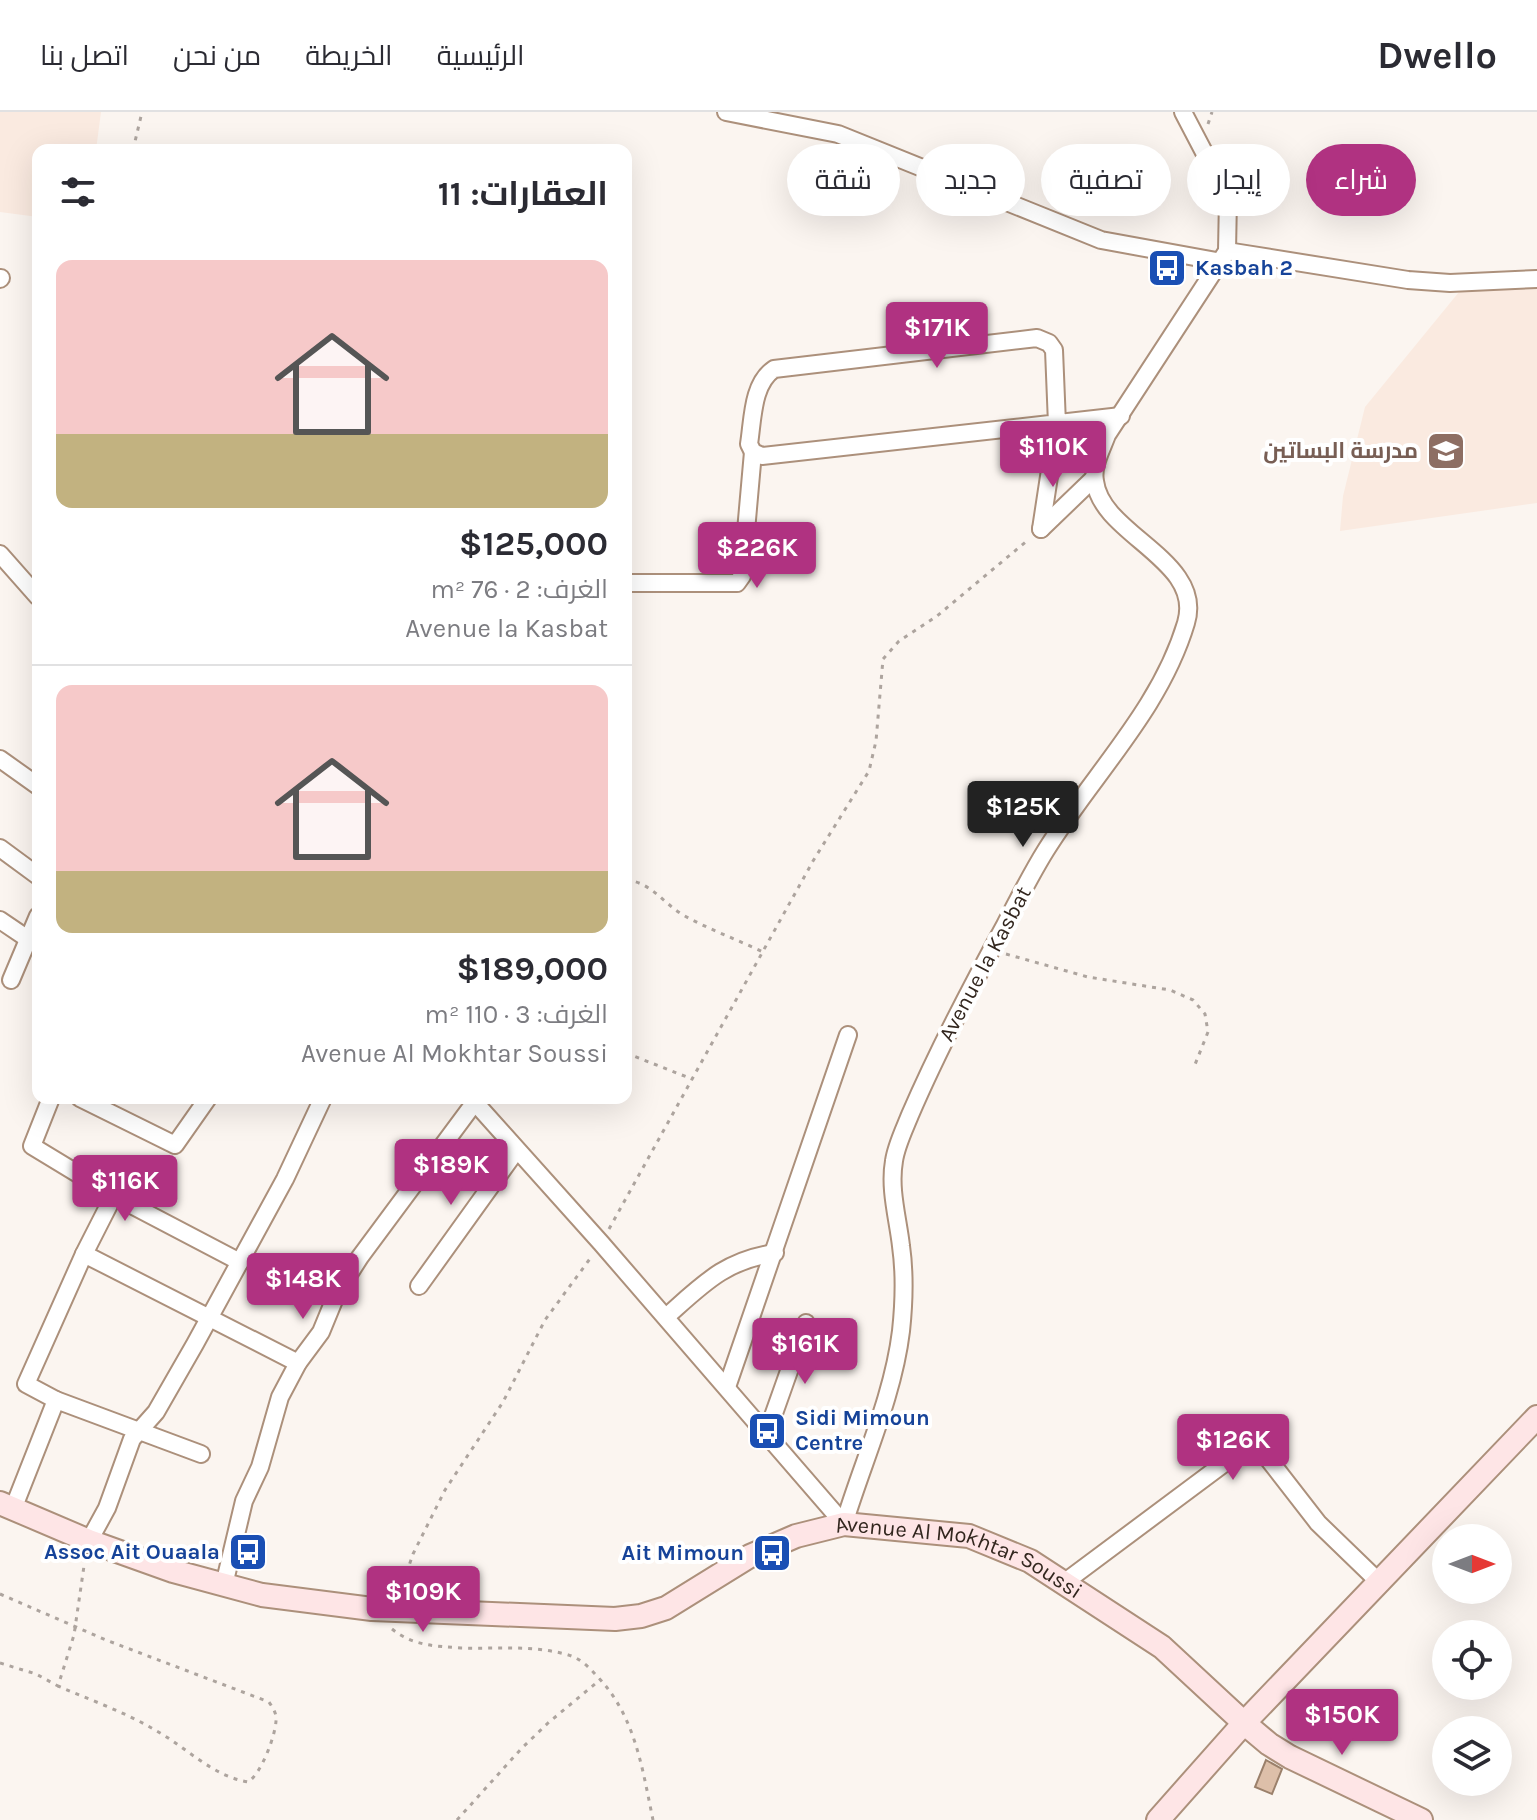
<!DOCTYPE html>
<html lang="ar">
<meta charset="utf-8">
<style>
body{margin:0;font-family:Karla,Cairo,sans-serif;background:#f7f7f7;color:#2b2b33;direction:rtl;height:100vh;display:flex;flex-direction:column;font-size:30px;white-space:nowrap}
*{box-sizing:border-box;margin:0}
p{font-size:26px;color:#7c7c81}
.icon{flex:none;width:44px;height:44px;fill:none;stroke:currentColor;stroke-width:2;stroke-linecap:round;stroke-linejoin:round}
.map{position:relative;flex:1;overflow:hidden;direction:ltr}
.side{position:absolute;left:32px;top:32px;width:600px;height:960px;display:flex;flex-direction:column;background:#fff;border-radius:16px;box-shadow:0 8px 32px #0002;direction:rtl}
.side>*{flex:none}
.guide{position:absolute;left:656px;top:32px;width:760px;height:72px;direction:rtl;display:flex;gap:16px}
.needle{width:52px;rotate:90deg}
.controls{position:absolute;left:1432px;top:1412px;display:grid;gap:16px}
.controls a{display:grid;place-items:center;width:80px;height:80px;border-radius:50%;background:#fff;box-shadow:0 8px 32px #0002;font-size:40px}
.price{position:absolute;translate:-50% -68px;padding:0 18px;border-radius:8px;background:#b03281;color:#fff;font-size:26px;line-height:52px;filter:drop-shadow(0 2px 4px #0008)}
.price::after{content:'';position:absolute;left:50%;top:48px;width:24px;height:18px;margin-left:-12px;background:inherit;clip-path:polygon(0 0,100% 0,50% 100%)}
.price.active{background:#222;color:#fff}
ul{padding:0;list-style:none}
li{display:grid;align-content:center;gap:16px;height:424px;padding:0 24px}
li+li{border-top:2px solid #e1e1e2}
li span{display:grid;place-items:center;height:248px;border-radius:16px;color:#555}
li>.icon{margin-inline-start:auto}
span .icon{width:144px;height:144px;fill:#fffc;stroke-width:1}
li b{font-size:34px}
h2{display:flex;justify-content:space-between;align-items:center;height:96px;padding:0 24px;font-size:34px}
.chip{padding:0 28px;border-radius:36px;background:#fff;box-shadow:0 8px 32px #0002;font-size:28px;line-height:72px}
.chip.active{background:#b03281;color:#fff}
header{display:flex;align-items:center;gap:48px;box-sizing:border-box;height:112px;padding:0 40px;background:#fff;border-bottom:2px solid #e1e1e2}
header strong{font-size:38px}
nav{display:flex;gap:44px;margin-inline-start:auto;font-size:28px}
.map>svg:first-child{display:block}
.built{fill:#faeae0}
.building{fill:#ddbfa9;stroke:#9b806b;stroke-width:2}
.lines{fill:none;stroke-linecap:round;stroke-linejoin:round}
.street-casing{stroke:#ac907b;stroke-width:20}
.secondary-casing{stroke:#ac907b;stroke-width:26}
.path{stroke:#ada49e;stroke-width:3;stroke-dasharray:4 6;stroke-linecap:butt}
.street{stroke:#fff;stroke-width:16}
.secondary{stroke:#fee5e6;stroke-width:22}
.labels{text-anchor:middle;dominant-baseline:central;stroke-width:8;stroke-linejoin:round;paint-order:stroke}
.transit-label{font-size:22px;font-weight:bold;fill:#164399;stroke:#fff;text-anchor:start}
.education-label{font-size:22px;font-weight:bold;fill:#785e54;stroke:#fff;text-anchor:end}
.street-label{font-size:22px;fill:#32261e;stroke:#fff}
</style>
<header>
<strong>Dwello</strong>
<nav><a>الرئيسية</a><a>الخريطة</a><a>من نحن</a><a>اتصل بنا</a></nav>
</header>
<div class="map">
<svg width="1537" height="1708" viewBox="0 0 1537 1708">
<rect width="100%" height="100%" fill="#fbf5f0"/>
<g class="built">
<polygon points="0,0 101,0 96,38 38,38 38,105 0,100"/>
<polygon points="1537,175 1537,391 1340,419 1343,384 1365,295 1459,180"/>
</g>
<polygon class="building" points="1266,1648 1282,1657 1272,1682 1255,1675"/>
<g class="lines">
<g class="street-casing">
<g id="street">
<polyline points="726,0 838,22 1101,128 1222,150"/>
<polyline points="1227,139 1408,168 1450,171 1537,167"/>
<polyline points="0,167 1,166"/>
<path d="M1041 417 1057 312 1054 238 1049 231 1037 226 774 257C752 272 753 307 749 332L753 340 762 344 1121 304"/>
<polyline points="1041,417 1094,366"/>
<polyline points="0,442 38,485"/>
<polyline points="626,471 737,471 742,464 753,340"/>
<polyline points="0,647 38,674"/>
<polyline points="0,736 38,764"/>
<polyline points="0,808 28,827"/>
<polyline points="11,868 38,804"/>
<polyline points="51,986 32,1034 116,1085 240,1150"/>
<polyline points="80,986 175,1033 208,986"/>
<polyline points="471,986 601,1131 844,1412"/>
<polyline points="114,1083 84,1142 26,1272 56,1288 201,1342"/>
<polyline points="84,1142 298,1251"/>
<polyline points="419,1174 516,1039"/>
<path d="M666 1205C702 1173 725 1148 775 1141"/>
<polyline points="727,1275 848,923"/>
<polyline points="766,1324 806,1211"/>
<polyline points="13,1397 56,1288"/>
<path d="M844 1412C863 1349 893 1285 901 1219 904 1191 905 1162 901 1134 898 1107 889 1077 894 1049 896 1034 904 1018 910 1003 938 938 971 875 1005 813 1018 788 1031 762 1046 738 1093 662 1160 598 1186 511 1205 448 1101 423 1095 369 1092 354 1102 337 1107 323L1227 139 1228 86 1183 0"/>
<polyline points="89,1429 107,1396 132,1327 156,1300 195,1232 285,1067 323,986"/>
<polyline points="1065,1470 1242,1338 1251,1335 1266,1344 1318,1411 1379,1470"/>
<polyline points="224,1473 244,1389 260,1355 280,1285 298,1251 321,1220 337,1181 360,1145 475,990"/>
</g>
</g>
<g class="secondary-casing">
<g id="secondary">
<path id="s1" d="M0 1391 89 1429 173 1459 262 1483 372 1497 615 1507 641 1504 666 1496 750 1444 796 1424 844 1412 969 1424 1030 1449 1162 1535 1244 1611 1269 1632 1290 1645 1421 1708"/>
<polyline points="1158,1708 1244,1611 1537,1305"/>
</g>
</g>
<g class="path">
<polyline points="1208,12 1212,0"/>
<polyline points="133,38 142,0"/>
<path d="M626 768C651 770 663 791 683 803 708 817 736 827 763 840"/>
<polyline points="1006,842 1088,865 1170,878 1193,888 1205,902 1208,920 1194,955"/>
<polyline points="626,941 692,967"/>
<polyline points="609,1117 813,749 869,659 876,629 883,547 899,529 937,504 1028,428"/>
<polyline points="400,1480 413,1442 445,1378 503,1290 545,1208 592,1144"/>
<path d="M0 1482 106 1528 269 1590C273 1596 277 1602 276 1609 275 1625 261 1662 248 1670 212 1664 186 1635 155 1618 125 1600 90 1588 58 1574"/>
<path d="M392 1517C413 1534 435 1534 461 1536 496 1537 531 1533 565 1542 578 1545 587 1553 595 1562 635 1602 642 1655 653 1708"/>
<polyline points="0,1551 36,1562 58,1574 74,1523 85,1447"/>
<polyline points="457,1708 521,1637 548,1611 601,1567"/>
</g>
<use href="#street" class="street"/>
<use href="#secondary" class="secondary"/>
</g>
<defs>
<g id="bus-square" transform="scale(2)"><rect x="-9" y="-9" width="18" height="18" rx="4" fill="#1a4fb4" stroke="#fff"/><path d="M-5-6H5V4H4V6H2V4H-2V6H-4V4H-5ZM-3.5-4V0h7V-4ZM-3.5 1.2v1.5H-2V1.2ZM2 1.2v1.5H3.5V1.2Z" fill="#fff"/></g>
<g id="school-square" transform="scale(2)"><rect x="-9" y="-9" width="18" height="18" rx="4" fill="#8d6e63" stroke="#fff"/><path d="M0-5L7-2L0 1L-7-2ZM-4 1L0 2.5L4 1V4Q0 6-4 4Z" fill="#fff"/></g>
</defs>
<g fill-rule="evenodd">
<use href="#bus-square" x="1167" y="156"/>
<use href="#school-square" x="1446" y="339"/>
<use href="#bus-square" x="767" y="1319"/>
<use href="#bus-square" x="248" y="1440"/>
<use href="#bus-square" x="772" y="1441"/>
</g>
<g class="labels">
<g class="transit-label">
<text x="1195" y="156">Kasbah 2</text>
<text x="795" y="1306">Sidi Mimoun<tspan x="795" dy="25">Centre</tspan></text>
<text x="220" y="1440" text-anchor="end">Assoc Ait Ouaala</text>
<text x="744" y="1441" text-anchor="end">Ait Mimoun</text>
</g>
<g class="education-label">
<text x="1418" y="339">مدرسة البساتين</text>
</g>
<g class="street-label">
<text transform="translate(985 852) rotate(-62)">Avenue la Kasbat</text>
<text stroke="none"><textPath href="#s1" startOffset="1004">Avenue Al Mokhtar Soussi</textPath></text>
</g>
</g>
</svg>
<div class="controls">
<a><svg class="needle" viewBox="-14 -14 28 28"><path d="M0-13l5 13h-10z" fill="#e53935"/><path d="M0 13l5-13h-10z" fill="#7c7c81"/></svg></a>
<a><svg class="icon" aria-label="locate" viewBox="0 0 24 24"><circle cx="12" cy="12" r="6"/><path d="M12 2v4M12 18v4M2 12h4M18 12h4"/></svg></a>
<a><svg class="icon" aria-label="layers" viewBox="0 0 24 24"><path d="M12 4l9 5-9 5-9-5zM3 14l9 5 9-5"/></svg></a>
</div>
<b class="price" style="left:937px;top:258px">$171K</b>
<b class="price" style="left:1053px;top:377px">$110K</b>
<b class="price" style="left:757px;top:478px">$226K</b>
<b class="price active" style="left:1023px;top:737px">$125K</b>
<b class="price" style="left:451px;top:1095px">$189K</b>
<b class="price" style="left:125px;top:1111px">$116K</b>
<b class="price" style="left:303px;top:1209px">$148K</b>
<b class="price" style="left:805px;top:1274px">$161K</b>
<b class="price" style="left:1233px;top:1370px">$126K</b>
<b class="price" style="left:423px;top:1522px">$109K</b>
<b class="price" style="left:1342px;top:1645px">$150K</b>
<div class="guide">
<a class="chip active">شراء</a>
<a class="chip">إيجار</a>
<a class="chip">تصفية</a>
<a class="chip">جديد</a>
<a class="chip">شقة</a>
</div>
<section class="side">
<h2>العقارات: 11<svg class="icon" aria-label="filters" viewBox="0 0 24 24"><path d="M4 7h16M4 17h16"/><circle cx="9" cy="7" r="2"/><circle cx="15" cy="17" r="2"/></svg></h2>
<ul>
<li><span style="background:linear-gradient(#f6c9c9 70%,#c2b280 0)"><svg class="icon" aria-label="home" viewBox="0 0 24 24"><path d="M3 11l9-7 9 7M6 9v11h12V9"/></svg></span><div><b>$125,000</b><p>الغرف: 2 · 76 m²</p><p>Avenue la Kasbat</p></div></li>
<li><span style="background:linear-gradient(#f6c9c9 75%,#c2b280 0)"><svg class="icon" aria-label="home" viewBox="0 0 24 24"><path d="M3 11l9-7 9 7M6 9v11h12V9"/></svg></span><div><b>$189,000</b><p>الغرف: 3 · 110 m²</p><p>Avenue Al Mokhtar Soussi</p></div></li>
</ul>
</section>
</div>
